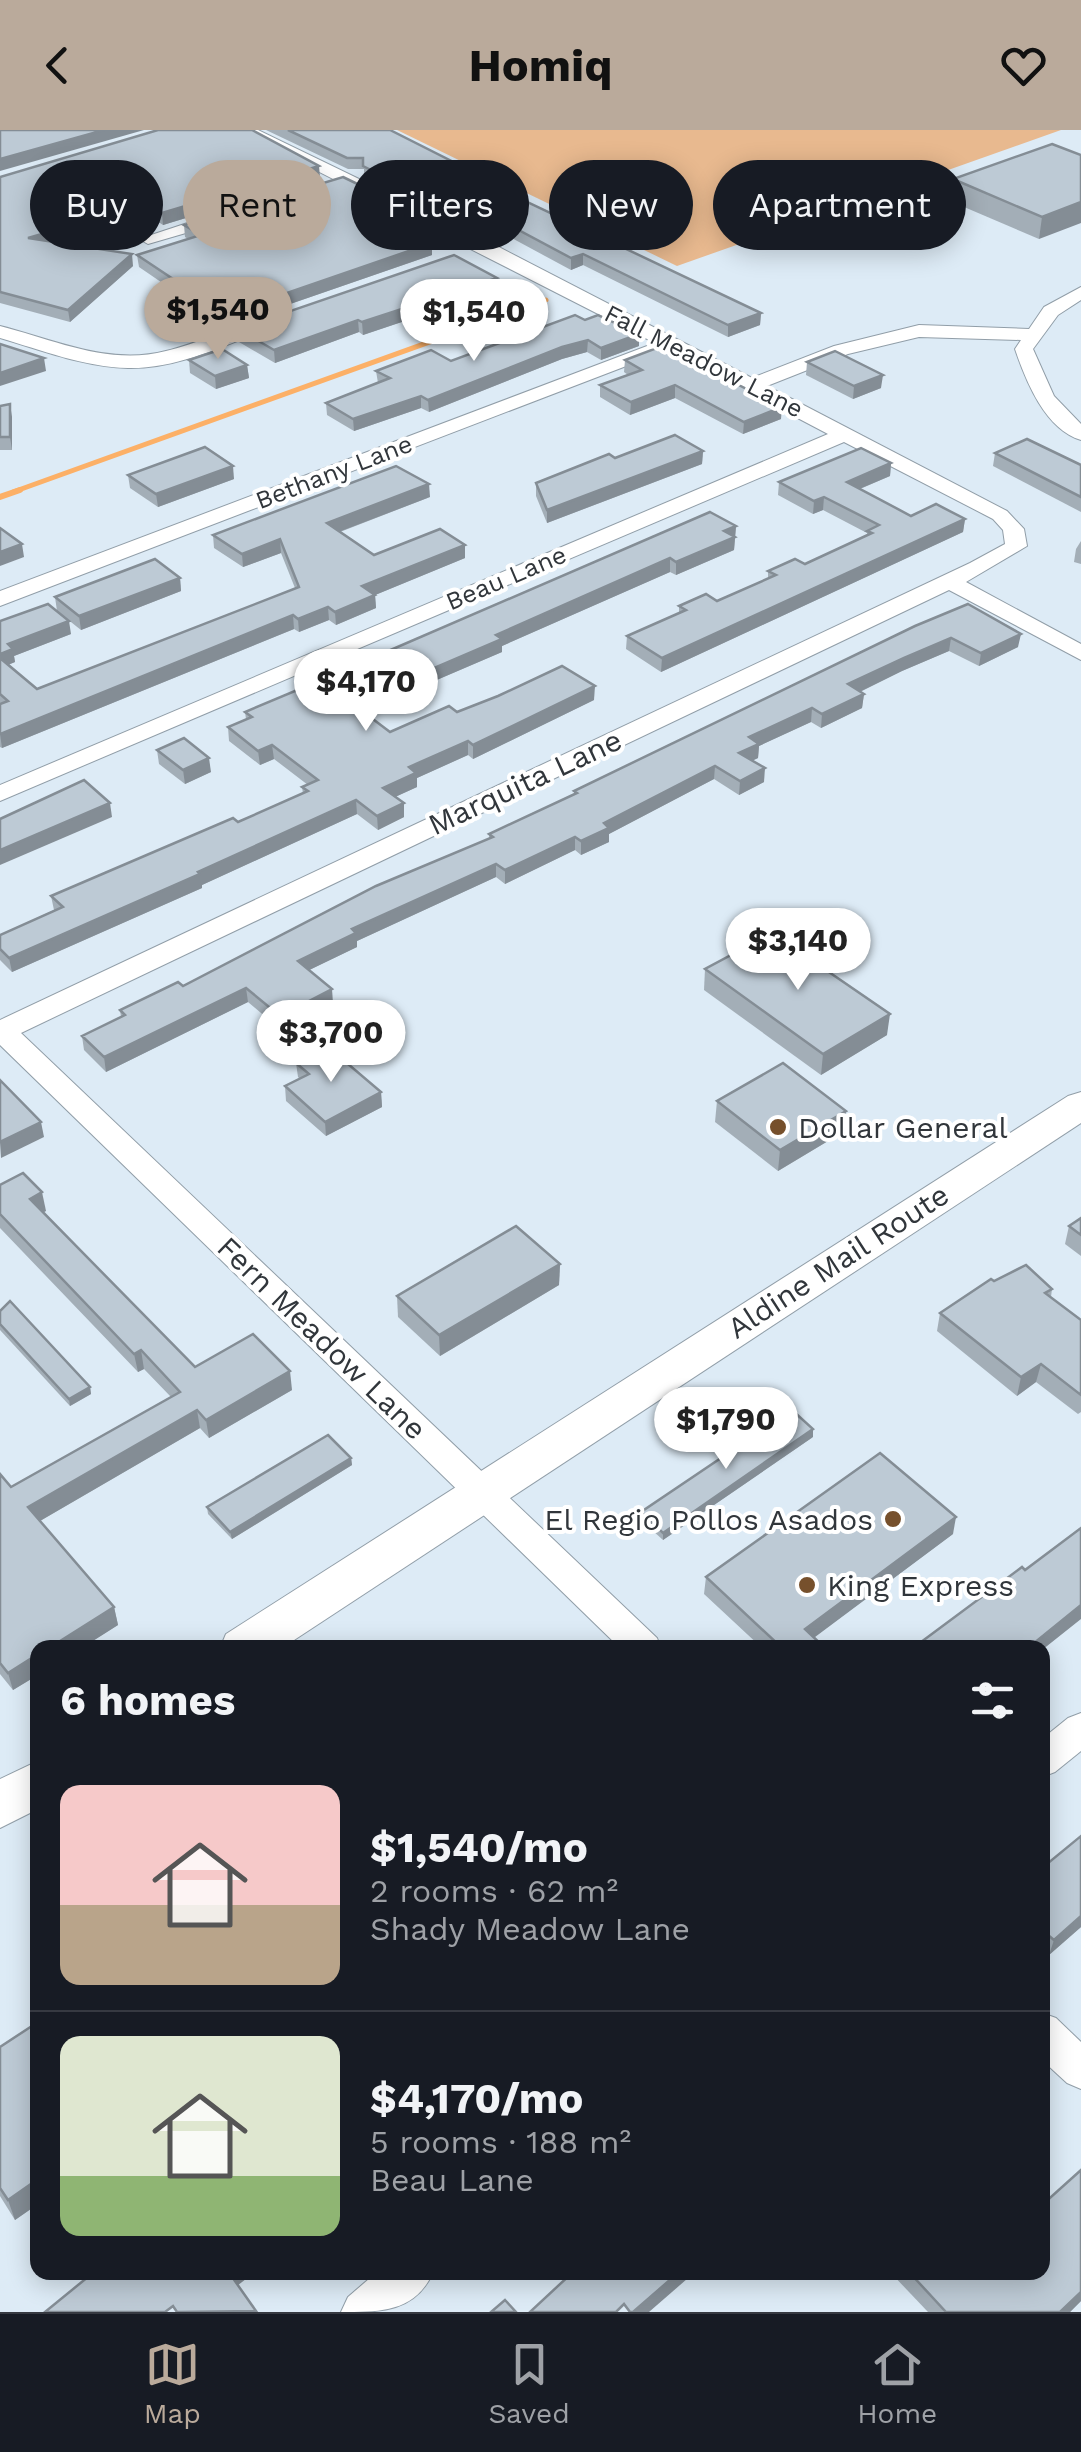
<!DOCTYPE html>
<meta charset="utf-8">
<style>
body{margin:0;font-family:"Work Sans",sans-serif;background:#20242c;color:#f1f3f6;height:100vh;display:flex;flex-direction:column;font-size:38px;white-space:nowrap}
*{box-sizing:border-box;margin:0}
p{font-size:32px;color:#9ea1a6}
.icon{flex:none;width:55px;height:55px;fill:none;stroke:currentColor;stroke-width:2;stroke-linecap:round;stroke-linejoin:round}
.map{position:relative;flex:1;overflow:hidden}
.drawer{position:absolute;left:30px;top:1510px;width:1020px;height:640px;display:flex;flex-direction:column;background:#171b24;border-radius:20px;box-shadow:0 5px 25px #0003}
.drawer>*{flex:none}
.hud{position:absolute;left:30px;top:30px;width:1022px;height:90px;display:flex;gap:20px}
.price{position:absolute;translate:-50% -85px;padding:0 22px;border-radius:35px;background:#fff;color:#222;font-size:32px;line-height:65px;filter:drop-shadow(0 2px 5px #0008)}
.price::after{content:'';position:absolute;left:50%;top:60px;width:30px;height:22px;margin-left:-15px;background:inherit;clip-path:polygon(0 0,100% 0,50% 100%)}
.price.selected{background:#baaa9b;color:#111}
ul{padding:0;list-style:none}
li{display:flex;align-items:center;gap:30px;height:250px;padding:0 30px}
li+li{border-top:2px solid #363941}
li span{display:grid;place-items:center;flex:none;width:280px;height:200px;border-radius:20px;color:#555}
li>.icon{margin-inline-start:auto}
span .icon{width:120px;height:120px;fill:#fffc;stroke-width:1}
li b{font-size:42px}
h2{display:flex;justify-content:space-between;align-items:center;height:120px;padding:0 30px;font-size:42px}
.tag{padding:0 35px;border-radius:45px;background:#171b24;box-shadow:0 5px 25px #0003;font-size:35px;line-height:90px}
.tag.selected{background:#baaa9b;color:#111}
header{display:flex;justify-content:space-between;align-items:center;height:130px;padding:0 30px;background:#baaa9b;color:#111;font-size:45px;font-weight:700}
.tabs{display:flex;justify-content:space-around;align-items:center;height:140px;border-top:2px solid #363941;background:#171b24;font-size:28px;color:#9ea1a6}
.tabs a{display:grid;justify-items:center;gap:5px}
.tabs .selected{color:#baaa9b}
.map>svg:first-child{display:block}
.green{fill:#e8b98f}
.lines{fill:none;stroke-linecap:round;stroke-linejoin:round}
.stream-far1{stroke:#fcb067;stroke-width:5}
.stream{stroke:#fcb067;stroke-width:6}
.street-casing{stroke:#919ea8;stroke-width:2}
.secondary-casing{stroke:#919ea8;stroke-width:2}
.street{fill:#fff;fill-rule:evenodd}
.secondary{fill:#fff;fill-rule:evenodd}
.wall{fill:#a3aeb7}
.shaded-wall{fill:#848d95}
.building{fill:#bdcad5;stroke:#848d95;stroke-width:2.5}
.poi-dot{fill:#76502c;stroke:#fff;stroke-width:4}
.labels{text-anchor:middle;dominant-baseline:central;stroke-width:8;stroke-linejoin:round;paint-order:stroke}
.far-street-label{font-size:25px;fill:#31363b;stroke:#fff}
.street-label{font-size:30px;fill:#31363b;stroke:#fff}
.poi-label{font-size:30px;fill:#31363b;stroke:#fff;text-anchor:start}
</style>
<header><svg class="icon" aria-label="back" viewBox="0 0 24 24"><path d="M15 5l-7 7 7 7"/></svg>Homiq<svg class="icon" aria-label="heart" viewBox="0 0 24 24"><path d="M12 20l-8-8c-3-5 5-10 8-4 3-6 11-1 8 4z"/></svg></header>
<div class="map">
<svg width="1081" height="2182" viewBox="0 0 1081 2182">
<rect width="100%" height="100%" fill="#ddebf6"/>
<polygon class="green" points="397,0 1061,0 677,136"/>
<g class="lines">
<polyline class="stream-far1" points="13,362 546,170"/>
<polyline class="stream" points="0,367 20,360"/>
<g class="street-casing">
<g id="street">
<path d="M237 0H258L491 113 752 248 834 216 919 195 1029 199 1044 177 1081 157V170L1058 185 1033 219 1054 266 1081 294V310C1045 299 1026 251 1015 219L1021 210 919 207 848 224 767 256 1007 381 1024 399 1027 416 966 452 1081 514V530L949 460 21 903 657 1508 661 1518H620L0 915V890L970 433 1005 414 1003 400 993 389 844 312 0 671V655L828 304 668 220 0 476V461L655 213Z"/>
<polygon points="221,82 227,83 227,91 148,114 139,109"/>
<path d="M276 183 285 189 283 193C233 211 181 239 128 238 84 237 41 220 0 208V196C55 210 109 236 166 221 204 212 239 193 276 183Z"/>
<polygon points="1081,1583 1081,1621 1055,1642 1042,1647 1042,1609 1068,1588"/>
<polygon points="1042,1883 1056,1888 1081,1912 1081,1959 1067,1953 1042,1930"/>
<path d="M377 2142H433C416 2182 381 2182 341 2182L348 2167Z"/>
</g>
</g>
<g class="secondary-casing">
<g id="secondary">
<polygon points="1081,962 1081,993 282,1518 220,1518 226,1504 1068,966"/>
<polygon points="38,1631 38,1679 0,1698 0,1649"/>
</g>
</g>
<use href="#street" class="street"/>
<use href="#secondary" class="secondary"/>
</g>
<g class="wall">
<polygon points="266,0 390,0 487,53 761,183 760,195 728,207 583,135 571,140 480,91 462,97 364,48 364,39 348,39"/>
<polygon points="1081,25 1039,109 950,71 953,49"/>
<polygon points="0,47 320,47 163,95 148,85 56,112 133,136 70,192 0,173"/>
<polygon points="184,95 438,105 425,110 432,113 432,125 218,199 178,175 177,163 139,137 137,125 188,109 185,107"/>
<polygon points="497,148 497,160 363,205 359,202 275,233 239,212 238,199"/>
<polygon points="585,190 639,204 639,216 601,230 587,222 562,229 429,282 421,278 354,301 327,285 326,273 378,253 376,241 451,231"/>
<polygon points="189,230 247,235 249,248 216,259 190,243"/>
<polygon points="625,230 781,289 743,304 675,268 630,285 600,267 600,255 628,245 624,242"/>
<polygon points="807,232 881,258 853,269 806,245"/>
<polygon points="0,276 12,287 12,320 0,320"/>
<polygon points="703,321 702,334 547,393 536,366 536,353 615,328"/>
<polygon points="995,323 1081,335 1081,382 993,336"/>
<polygon points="891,333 890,346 860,359 911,386 965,389 963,402 661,542 626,519 627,506 679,483 679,476 717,471 768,449 768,441 805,434 867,406 867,403 823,380 813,384 778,365 779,352"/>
<polygon points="128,345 234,349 158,377 130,358"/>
<polygon points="430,367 340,402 374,425 465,428 375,465 376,478 336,495 329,490 299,502 294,499 2,618 0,617 0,491 71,504 14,526 15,532 8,535 37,559 295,458 281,423 243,437 214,418 213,405"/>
<polygon points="736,396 734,420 676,445 670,442 502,516 502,522 425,555 418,550 357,577 390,602 457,582 594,570 473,629 468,625 417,648 417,657 395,667 404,673 404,687 378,700 357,684 202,755 202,758 12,842 0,830 0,805 54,780 51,766 238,692 303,664 302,657 308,655 274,629 260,635 229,611 228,597 246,589 245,582 301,558 301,552"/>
<polygon points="1081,411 1081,434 1074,432 1076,419"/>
<polygon points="180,448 181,461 81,500 57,481 55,467"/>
<polygon points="915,496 1018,517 979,536 949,521 902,541 860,562 864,564 862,578 821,598 811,592 759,616 758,628 752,631 764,652 739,665 714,649 609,704 609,712 581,725 575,720 505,754 496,747 357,811 357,817 309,840 333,873 281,900 248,872 106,942 84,920 82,906 121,887 120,880 183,856 489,708 489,704 574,665 574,661"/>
<polygon points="157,620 211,642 185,654 159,634"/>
<polygon points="705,839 887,905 821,945 704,860"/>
<polygon points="296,933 381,962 382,977 326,1006 286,971 285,956 300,949 298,947"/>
<polygon points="717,971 843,1002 778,1041 715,992"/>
<polygon points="0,1055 46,1081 43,1082 195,1237 292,1260 209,1308 200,1298 40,1391 114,1477 118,1495 13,1560 0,1544 0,1344 11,1357 171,1267 144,1239 138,1242 0,1098"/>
<polygon points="1081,1088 1081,1126 1065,1114 1069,1096"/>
<polygon points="560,1134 559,1155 440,1226 398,1187 397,1166"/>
<polygon points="994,1151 1052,1159 1051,1167 1081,1190 1081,1282 1078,1284 1036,1252 1017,1266 937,1201 940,1183"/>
<polygon points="0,1181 90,1257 91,1264 70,1276 0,1200"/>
<polygon points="813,1307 663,1410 641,1390 641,1382"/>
<polygon points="351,1328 352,1335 232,1409 208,1384 207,1377"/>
<polygon points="953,1404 814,1507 825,1518 762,1518 704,1464 706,1447"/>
<polygon points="1042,1738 1081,1797 1049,1825 1042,1819"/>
<polygon points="38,1892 38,2074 15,2090 0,2066 0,1917"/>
<polygon points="890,2142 1042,2142 1081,2171 1070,2182 928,2182"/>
</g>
<g class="shaded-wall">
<polygon points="104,0 144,0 0,41 0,29"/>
<polygon points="319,36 320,47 163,95 162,83"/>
<polygon points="1081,72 1081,93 1039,109 1042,87"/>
<polygon points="146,74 148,85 30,120 28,108"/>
<polygon points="479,79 480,91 462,97 461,85"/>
<polygon points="438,93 438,105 411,114 411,102"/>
<polygon points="432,113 432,125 218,199 217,187"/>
<polygon points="132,124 133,136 70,192 68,180"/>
<polygon points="583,124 583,135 571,140 571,128"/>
<polygon points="497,148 497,160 363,205 362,192"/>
<polygon points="761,183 760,195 728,207 728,195"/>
<polygon points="358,190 359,202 275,233 274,220"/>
<polygon points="639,204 639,216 601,230 601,218"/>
<polygon points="588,210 587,222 562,229 429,282 428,270 562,217"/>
<polygon points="44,228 46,241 0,256 0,243"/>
<polygon points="247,235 249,248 216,259 215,246"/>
<polygon points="883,245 881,258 853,269 854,256"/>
<polygon points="675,255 675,268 630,285 631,272"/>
<polygon points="421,266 421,278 354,301 353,289"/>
<polygon points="10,274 12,287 12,320 10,307"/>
<polygon points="782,277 781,289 743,304 744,292"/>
<polygon points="703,321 702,334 547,393 547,380"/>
<polygon points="891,333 890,346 845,365 847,352"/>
<polygon points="233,336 234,349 158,377 156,364"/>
<polygon points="429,354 430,367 328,406 327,393"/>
<polygon points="824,367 823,380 813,384 814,371"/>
<polygon points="965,389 963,402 661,542 662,528"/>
<polygon points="736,396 734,420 676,445 676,432 724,401"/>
<polygon points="280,409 281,423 243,437 242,424"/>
<polygon points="22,414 24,427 0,436 0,422"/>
<polygon points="465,415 465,428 363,470 362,456"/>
<polygon points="670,428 670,442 502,516 502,522 425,555 425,542 496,505"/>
<polygon points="180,448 181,461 81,500 79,486"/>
<polygon points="375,465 376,478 336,495 335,482"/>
<polygon points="328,477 329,490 299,502 298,489"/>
<polygon points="293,485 294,499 2,618 0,604"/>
<polygon points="69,491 71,504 14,526 15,532 0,538 0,524 8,514"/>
<polygon points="1021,504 1018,517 979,536 981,523"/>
<polygon points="951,508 949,521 902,541 847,568 848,554 904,528"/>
<polygon points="417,537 418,550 346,581 345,568"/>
<polygon points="595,556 594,570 473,629 473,615"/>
<polygon points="864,564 862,578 821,598 822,584"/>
<polygon points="812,578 811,592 759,616 758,628 738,637 739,623 749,607"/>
<polygon points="468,611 468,625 417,648 417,657 384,672 383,658 409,637"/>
<polygon points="272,615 274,629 260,635 258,621"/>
<polygon points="209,628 211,642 185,654 183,640"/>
<polygon points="715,636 714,649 609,704 609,712 581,725 581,711 604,693"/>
<polygon points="765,638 764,652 739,665 740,651"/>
<polygon points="356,670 357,684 202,755 202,758 12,842 9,828"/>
<polygon points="110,673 112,687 0,735 0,720"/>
<polygon points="404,673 404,687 378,700 377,686"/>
<polygon points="575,707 575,720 505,754 505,740"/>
<polygon points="496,734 496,747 357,811 357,817 299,845 298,831 352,799"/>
<polygon points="246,858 248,872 106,942 104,927"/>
<polygon points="332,859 333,873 281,900 280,886"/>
<polygon points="890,884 887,905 821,945 823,924"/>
<polygon points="381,962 382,977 326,1006 325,992"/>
<polygon points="846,981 843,1002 778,1041 780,1020"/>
<polygon points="41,992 44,1007 1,1028 0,1012"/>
<polygon points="42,1062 46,1081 34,1087 30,1069"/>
<polygon points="560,1134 559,1155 440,1226 439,1205"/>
<polygon points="141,1220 144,1239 138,1242 134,1224"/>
<polygon points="1041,1234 1036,1252 1017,1266 1021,1247"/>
<polygon points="290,1241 292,1260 209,1308 206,1290"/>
<polygon points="90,1257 91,1264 70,1276 69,1269"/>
<polygon points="197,1280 200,1298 33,1395 28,1377"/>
<polygon points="813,1299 813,1307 663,1410 663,1403"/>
<polygon points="351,1328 352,1335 232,1409 230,1402"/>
<polygon points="956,1387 953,1404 803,1516 805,1499"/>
<polygon points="1081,1475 1081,1489 1042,1520 1042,1518 1028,1518"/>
<polygon points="114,1477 118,1495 82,1518 49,1518"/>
<polygon points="38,1524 38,1545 13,1560 8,1543"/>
<polygon points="1081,1786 1081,1797 1049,1825 1054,1810"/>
<polygon points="38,2049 38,2074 15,2090 8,2070"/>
<polygon points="232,2142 255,2142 233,2159 230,2144"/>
<polygon points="679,2142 695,2142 649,2182 633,2182"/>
<polygon points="1081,2162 1081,2171 1070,2182 1060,2182"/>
</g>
<g class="building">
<polygon points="0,0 104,0 0,29"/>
<polygon points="158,0 252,0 319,36 162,83 146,74 28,108 132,124 68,180 0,162 0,47"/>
<polygon points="288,0 390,0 487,49 483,51 761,183 728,195 583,124 571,128 479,79 461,85 363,36 363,28 347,28"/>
<polygon points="1052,14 1081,25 1081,72 1042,87 953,49"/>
<polygon points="343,47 438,93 411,102 432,113 217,187 177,163 188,159 137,125 201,105 184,95"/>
<polygon points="454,125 497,148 362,192 358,190 274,220 238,199"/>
<polygon points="575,185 585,190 598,185 639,204 601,218 588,210 562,217 428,270 421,266 353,289 326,273 390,248 376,241 431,220 451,231"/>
<polygon points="0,214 44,228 0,243"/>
<polygon points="662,216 782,277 744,292 675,255 631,272 600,255 642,240 625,230"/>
<polygon points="222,219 247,235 215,246 189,230"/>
<polygon points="835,221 883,245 854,256 807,232"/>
<polygon points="10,274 10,307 0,307 0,276"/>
<polygon points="675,305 703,321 547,380 536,353 609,324 615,328"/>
<polygon points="1027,309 1081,335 1081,367 995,323"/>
<polygon points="205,317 233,336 156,364 128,345"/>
<polygon points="861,318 891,333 847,352 911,386 936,374 965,389 662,528 627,506 686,480 679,476 706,464 717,471 776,445 768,441 795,429 805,434 872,403 867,401 879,395 824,367 814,371 779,352"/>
<polygon points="396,336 429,354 327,393 374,425 440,399 465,415 362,456 375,465 335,482 328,477 298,489 293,485 0,604 0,574 8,571 0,564 0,528 37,559 299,457 280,409 242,424 213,405"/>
<polygon points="710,382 736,396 724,401 735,407 676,432 670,428 496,505 502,509 425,542 417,537 345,568 390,602 449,576 457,582 498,566 562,536 595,556 473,615 468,611 409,637 416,643 383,658 404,673 377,686 356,670 198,742 200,744 9,828 0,819 0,805 63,777 51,766 233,688 238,692 308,661 302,657 318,650 272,615 258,621 228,597 252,587 245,582 307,556 301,552 373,521 379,525"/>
<polygon points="0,398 22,414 0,422"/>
<polygon points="155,429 180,448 79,486 55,467"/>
<polygon points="48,474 69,491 8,514 13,519 0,524 0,491"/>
<polygon points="968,474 1021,504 981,523 951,508 904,528 848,554 864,564 822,584 812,578 749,607 759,614 739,623 765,638 740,651 715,636 604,693 609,698 581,711 575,707 505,740 496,734 352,799 356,803 298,831 332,859 280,886 246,858 104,927 82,906 125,885 120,880 178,852 183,856 376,756 493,707 489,704 577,663 574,661 915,496"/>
<polygon points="184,608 209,628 183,640 157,620"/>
<polygon points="84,650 110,673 0,720 0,689"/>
<polygon points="772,803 890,884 823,924 705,839"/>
<polygon points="328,917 381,962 325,992 285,956 309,944 296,933"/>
<polygon points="783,933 846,981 780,1020 717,971"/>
<polygon points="0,950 41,992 0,1012"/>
<polygon points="23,1043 42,1062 30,1069 195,1237 253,1204 290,1241 206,1290 197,1280 28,1377 114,1477 49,1518 38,1518 38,1524 8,1543 0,1533 0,1344 11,1357 180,1262 141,1220 134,1224 0,1084 0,1055"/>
<polygon points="1081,1088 1081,1105 1069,1096"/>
<polygon points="516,1096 560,1134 439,1205 397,1166"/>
<polygon points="1026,1135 1052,1159 1045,1163 1081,1190 1081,1265 1041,1234 1021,1247 940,1183 991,1149 994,1151"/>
<polygon points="10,1171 90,1257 69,1269 0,1194 0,1181"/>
<polygon points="792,1280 813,1299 663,1403 641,1382"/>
<polygon points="328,1305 351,1328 230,1402 207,1377"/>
<polygon points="880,1323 956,1387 805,1499 825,1518 782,1518 706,1447"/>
<polygon points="1081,1398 1081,1475 1028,1518 913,1518 1022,1437 1025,1440"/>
<polygon points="1081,1706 1081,1786 1054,1810 1042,1800 1042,1738"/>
<polygon points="38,1892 38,2049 8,2070 0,2058 0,1917"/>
<polygon points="1081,2040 1081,2162 1060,2182 946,2182 909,2142 1042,2142 1042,2075"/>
<polygon points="94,2142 232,2142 230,2144 256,2181 177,2182 173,2176 165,2182 45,2182"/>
<polygon points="573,2142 679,2142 633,2182 630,2182 624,2174 616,2182 530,2182"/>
<polygon points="505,2170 516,2182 491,2182"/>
</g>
<g class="poi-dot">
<circle cx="778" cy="997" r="10"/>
<circle cx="893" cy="1389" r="10"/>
<circle cx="807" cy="1455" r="10"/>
</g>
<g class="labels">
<g class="far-street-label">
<text transform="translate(704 231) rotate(27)">Fall Meadow Lane</text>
<text transform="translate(334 342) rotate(-21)">Bethany Lane</text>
<text transform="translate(506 448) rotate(-23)">Beau Lane</text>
</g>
<g class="street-label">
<text transform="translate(525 652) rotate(-25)">Marquita Lane</text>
<text transform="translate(838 1131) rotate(-33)">Aldine Mail Route</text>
<text transform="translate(322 1208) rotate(44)">Fern Meadow Lane</text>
</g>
<g class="poi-label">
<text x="798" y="997">Dollar General</text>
<text x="873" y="1389" text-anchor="end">El Regio Pollos Asados</text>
<text x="827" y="1455">King Express</text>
</g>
</g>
</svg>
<b class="price selected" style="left:218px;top:232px">$1,540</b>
<b class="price" style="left:474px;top:234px">$1,540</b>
<b class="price" style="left:366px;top:604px">$4,170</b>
<b class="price" style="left:798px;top:863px">$3,140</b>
<b class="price" style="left:331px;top:955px">$3,700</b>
<b class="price" style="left:726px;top:1342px">$1,790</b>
<div class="hud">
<a class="tag">Buy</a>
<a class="tag selected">Rent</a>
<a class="tag">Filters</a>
<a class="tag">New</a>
<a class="tag">Apartment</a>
</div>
<section class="drawer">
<h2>6 homes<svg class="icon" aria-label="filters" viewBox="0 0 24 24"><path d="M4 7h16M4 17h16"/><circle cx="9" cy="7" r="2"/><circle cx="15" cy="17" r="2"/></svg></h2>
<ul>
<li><span style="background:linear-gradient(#f6c9c9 60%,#b9a48a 0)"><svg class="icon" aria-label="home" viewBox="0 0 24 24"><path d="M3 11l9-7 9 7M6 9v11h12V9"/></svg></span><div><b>$1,540/mo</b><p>2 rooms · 62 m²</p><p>Shady Meadow Lane</p></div></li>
<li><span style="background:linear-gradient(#dfe7d0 70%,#8fb573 0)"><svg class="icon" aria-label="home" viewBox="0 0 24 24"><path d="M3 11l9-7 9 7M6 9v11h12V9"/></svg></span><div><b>$4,170/mo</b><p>5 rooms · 188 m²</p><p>Beau Lane</p></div></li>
</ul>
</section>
</div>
<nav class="tabs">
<a class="selected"><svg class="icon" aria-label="map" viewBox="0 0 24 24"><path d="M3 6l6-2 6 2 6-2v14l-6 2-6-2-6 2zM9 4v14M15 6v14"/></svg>Map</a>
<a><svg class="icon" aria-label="saved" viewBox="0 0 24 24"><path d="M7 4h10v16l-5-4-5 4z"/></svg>Saved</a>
<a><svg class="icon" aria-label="home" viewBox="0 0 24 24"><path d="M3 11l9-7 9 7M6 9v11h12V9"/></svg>Home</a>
</nav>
